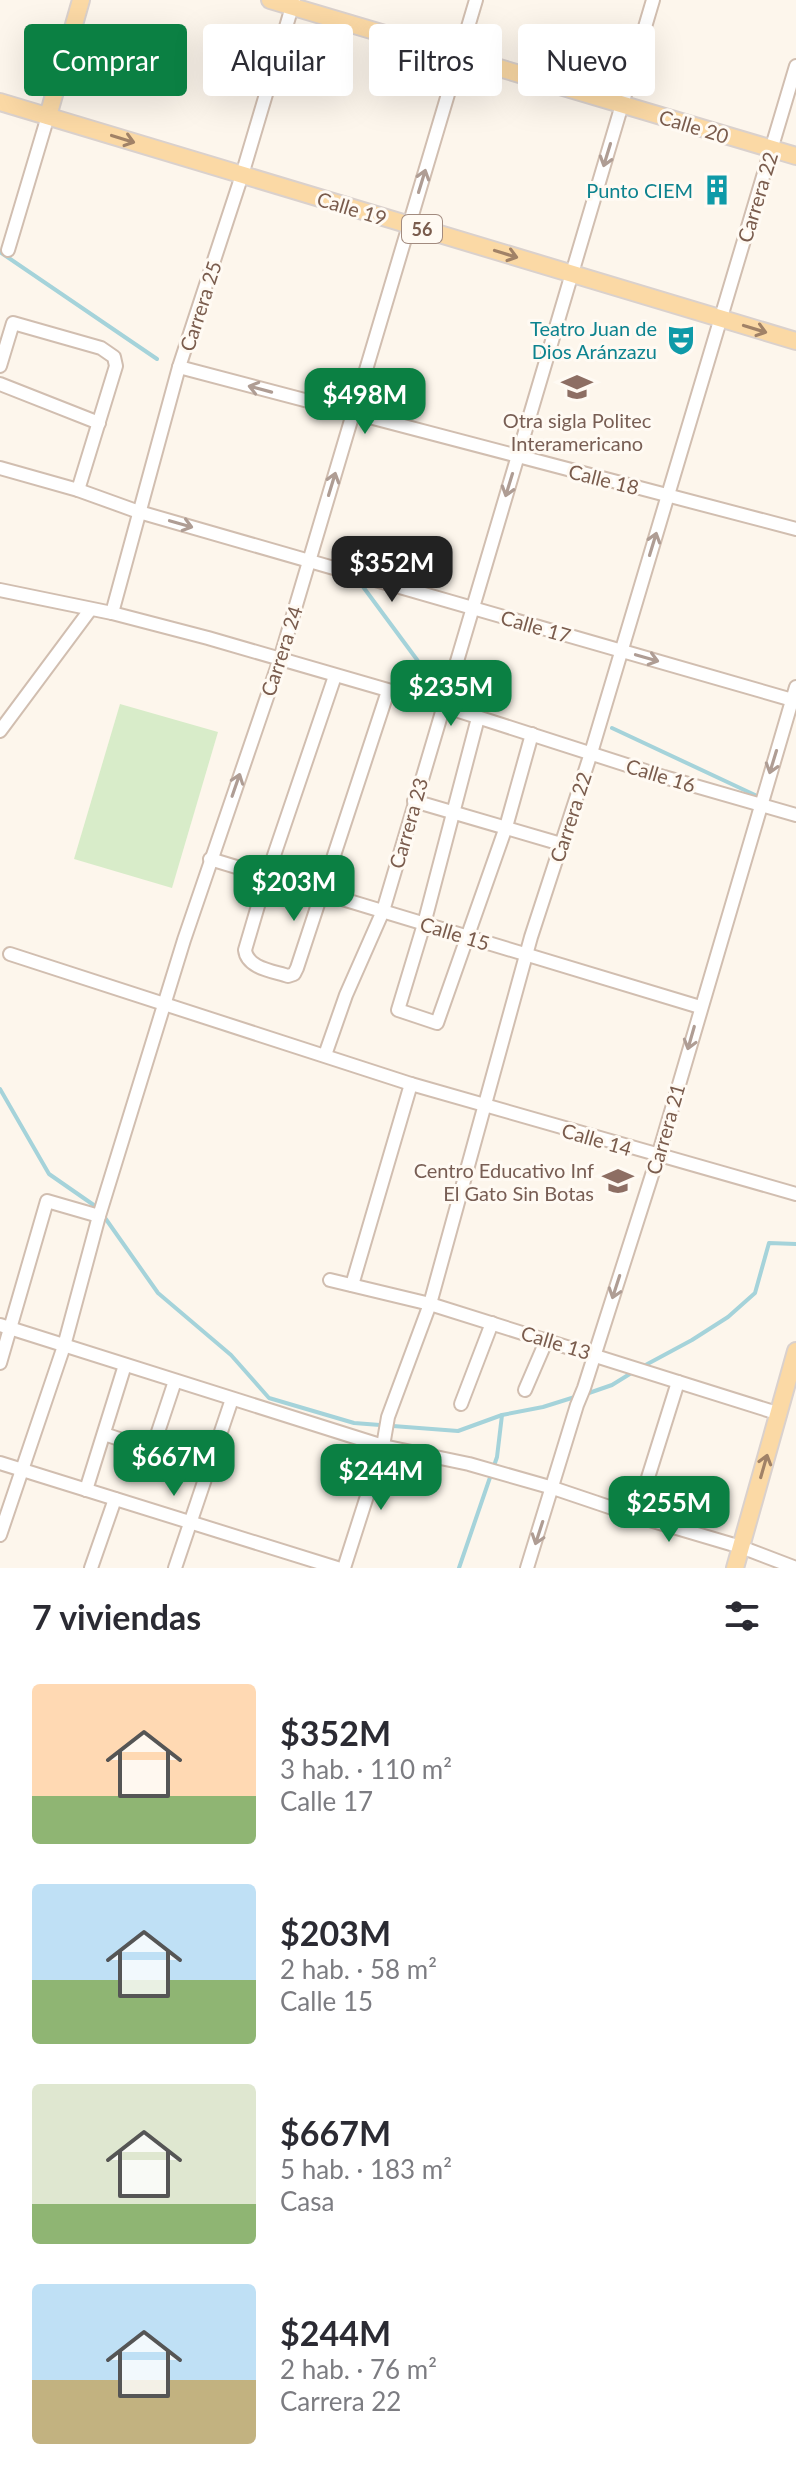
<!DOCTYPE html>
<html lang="es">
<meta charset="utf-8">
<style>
body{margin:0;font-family:Lato,sans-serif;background:#f2f2f3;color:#2b2b33;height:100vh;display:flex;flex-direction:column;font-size:30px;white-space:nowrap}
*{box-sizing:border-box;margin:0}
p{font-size:26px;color:#7c7c81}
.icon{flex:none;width:44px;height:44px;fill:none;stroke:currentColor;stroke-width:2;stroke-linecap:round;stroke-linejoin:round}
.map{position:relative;height:1568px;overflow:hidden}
.sheet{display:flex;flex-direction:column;background:#fff;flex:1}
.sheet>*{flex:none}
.hud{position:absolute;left:24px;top:24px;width:748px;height:72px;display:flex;gap:16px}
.price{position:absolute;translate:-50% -68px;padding:0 18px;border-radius:16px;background:#0b8043;color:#fff;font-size:26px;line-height:52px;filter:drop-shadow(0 2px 4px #0008)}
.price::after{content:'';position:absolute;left:50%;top:48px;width:24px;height:18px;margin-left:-12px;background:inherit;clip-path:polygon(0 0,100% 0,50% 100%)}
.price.active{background:#222;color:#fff}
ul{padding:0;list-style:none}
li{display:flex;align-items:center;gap:24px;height:200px;padding:0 32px}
li span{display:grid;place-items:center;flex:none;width:224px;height:160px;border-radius:8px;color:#555}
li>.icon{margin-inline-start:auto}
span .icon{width:96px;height:96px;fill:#fffc;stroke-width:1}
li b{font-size:34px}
h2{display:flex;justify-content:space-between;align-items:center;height:96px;padding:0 32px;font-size:34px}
.tag{padding:0 28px;border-radius:8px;background:#fff;box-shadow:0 8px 32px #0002;font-size:28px;line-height:72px}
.tag.active{background:#0b8043;color:#fff}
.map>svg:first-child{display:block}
.green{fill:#d8ecc9}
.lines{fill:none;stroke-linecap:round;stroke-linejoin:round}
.stream{stroke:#a5d3da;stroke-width:4}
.minor-casing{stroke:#d1beb0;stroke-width:16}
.major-casing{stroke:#dad1cd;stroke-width:20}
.minor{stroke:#fff;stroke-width:12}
.major{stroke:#fbd9a5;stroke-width:16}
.oneway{stroke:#a18267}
.oneway2{stroke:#af9d94}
.labels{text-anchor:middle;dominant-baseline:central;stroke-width:6;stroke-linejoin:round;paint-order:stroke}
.shield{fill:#fffaf3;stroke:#a28b7f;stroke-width:2}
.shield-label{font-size:18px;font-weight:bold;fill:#7a5c4d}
.street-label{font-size:20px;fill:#7a5c4d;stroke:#fffaf3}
.culture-label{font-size:20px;fill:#0d838f;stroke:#fffaf3;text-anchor:end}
.education-label{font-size:20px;fill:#785e54;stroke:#fffaf3}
</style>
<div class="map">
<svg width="796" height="1568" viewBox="0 0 796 1568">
<rect width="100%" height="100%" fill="#fdf6ec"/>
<polygon class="green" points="120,704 218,732 172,888 74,859"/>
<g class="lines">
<g class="stream">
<polyline points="0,252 157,359"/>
<polyline points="361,584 432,680"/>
<polyline points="612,728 755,795"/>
<polyline points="0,1089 49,1174 98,1208"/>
<polyline points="103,1215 158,1293 231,1355 269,1398 354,1423 458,1431 502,1415 543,1407 578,1396"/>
<polyline points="640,1368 692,1340 728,1317 755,1293 769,1243 796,1244"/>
<polyline points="586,1394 612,1385 633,1372"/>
<polyline points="459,1568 497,1457 502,1415"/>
</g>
<g class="minor-casing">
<g id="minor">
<polyline points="8,250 48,116"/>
<polyline points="0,366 13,323 101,348 114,357 116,366 78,490"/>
<polyline points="179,367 796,529"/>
<polyline points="0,384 99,423"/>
<polyline points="0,468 78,490 139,512 796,701"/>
<polyline points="0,590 112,613 208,638 443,706 664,777 796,815"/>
<polyline points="112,613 179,367 242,175 294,0"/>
<path d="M335 676 265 882 245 950C247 968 273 971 288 976L294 974 297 968 388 691"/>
<polyline points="478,718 424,924 398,1010 437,1023 506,827 532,734"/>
<polyline points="0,731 90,610"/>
<polyline points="414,801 561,844"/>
<polyline points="210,859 700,1007"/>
<polyline points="10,954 411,1084"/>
<polyline points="325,1055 346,995 383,911 653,0"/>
<polyline points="330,1280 430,1304 780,1414"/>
<polyline points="352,1285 411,1084 796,1194"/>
<polyline points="0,1325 383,1446 469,1464 553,1488 636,1516 741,1547 796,1568"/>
<polyline points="0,1363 47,1201 99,1216"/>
<polyline points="525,1390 547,1339"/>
<polyline points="461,1404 492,1323"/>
<polyline points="104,1434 208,1468"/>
<polyline points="152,1450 175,1381"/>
<polyline points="0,1463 337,1568"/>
<polyline points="86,1490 125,1365"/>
<polyline points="636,1516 678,1382"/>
<polyline points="0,1535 64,1346 99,1216 184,940 280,659 476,0"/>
<polyline points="91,1568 115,1499"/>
<polyline points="175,1568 232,1399"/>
<polyline points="344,1568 383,1446 388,1417 430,1304 531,937 591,753 796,66"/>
<polyline points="527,1568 577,1405 584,1388 658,1156 796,687"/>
</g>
</g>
<g class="major-casing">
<g id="major">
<polyline points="270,0 796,156"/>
<polyline points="0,102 796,341"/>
<polyline points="48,116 81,0"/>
<polyline points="735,1568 796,1351"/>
</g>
</g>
<use href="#minor" class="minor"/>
<use href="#major" class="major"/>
</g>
<defs><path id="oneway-shaft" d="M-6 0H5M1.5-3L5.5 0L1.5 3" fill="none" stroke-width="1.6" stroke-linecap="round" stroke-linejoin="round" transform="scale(2)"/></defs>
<g class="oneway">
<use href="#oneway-shaft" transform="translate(123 139) rotate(17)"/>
<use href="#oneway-shaft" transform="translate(506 254) rotate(17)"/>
<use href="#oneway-shaft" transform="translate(755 329) rotate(17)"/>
<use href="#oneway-shaft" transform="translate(764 1466) rotate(-74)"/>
</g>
<g class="oneway2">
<use href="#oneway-shaft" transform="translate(607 155) rotate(107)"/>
<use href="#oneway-shaft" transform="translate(422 181) rotate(-73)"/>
<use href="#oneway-shaft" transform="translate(260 389) rotate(-165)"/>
<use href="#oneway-shaft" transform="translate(332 484) rotate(-73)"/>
<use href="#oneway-shaft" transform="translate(509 485) rotate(107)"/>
<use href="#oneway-shaft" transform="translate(181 524) rotate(16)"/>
<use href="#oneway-shaft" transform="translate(653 544) rotate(-73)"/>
<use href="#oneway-shaft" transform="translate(647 658) rotate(16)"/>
<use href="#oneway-shaft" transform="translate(773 762) rotate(107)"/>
<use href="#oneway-shaft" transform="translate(236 785) rotate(-71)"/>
<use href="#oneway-shaft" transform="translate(691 1038) rotate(106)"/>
<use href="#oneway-shaft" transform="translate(616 1287) rotate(108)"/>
<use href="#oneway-shaft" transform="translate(539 1533) rotate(108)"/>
</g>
<defs>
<g id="building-bare" transform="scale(2.4)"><path d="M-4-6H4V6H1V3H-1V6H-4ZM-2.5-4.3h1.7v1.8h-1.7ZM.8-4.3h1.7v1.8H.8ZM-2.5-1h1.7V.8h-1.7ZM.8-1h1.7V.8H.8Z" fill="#0f9aa8" stroke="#fffaf3" stroke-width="2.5" paint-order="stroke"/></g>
<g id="theatre-bare" transform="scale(2.4)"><path d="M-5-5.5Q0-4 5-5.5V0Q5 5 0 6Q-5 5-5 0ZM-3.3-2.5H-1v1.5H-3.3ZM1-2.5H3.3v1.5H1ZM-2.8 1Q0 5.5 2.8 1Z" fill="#0f9aa8" stroke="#fffaf3" stroke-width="2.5" paint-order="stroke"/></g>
<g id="school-bare" transform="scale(2.4)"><path d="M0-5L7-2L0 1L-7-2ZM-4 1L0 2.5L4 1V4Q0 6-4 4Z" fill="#8d6e63" stroke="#fffaf3" stroke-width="2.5" paint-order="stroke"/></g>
</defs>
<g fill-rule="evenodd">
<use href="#building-bare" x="717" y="190"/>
<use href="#theatre-bare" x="681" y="340"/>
<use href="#school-bare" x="577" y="387"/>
<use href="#school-bare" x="618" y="1181"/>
</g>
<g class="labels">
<rect class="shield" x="402" y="215" width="40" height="28" rx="6"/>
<g class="shield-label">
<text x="422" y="229">56</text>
</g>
<g class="street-label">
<text transform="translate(694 126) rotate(17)">Calle 20</text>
<text transform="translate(757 197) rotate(-73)">Carrera 22</text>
<text transform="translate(352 208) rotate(17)">Calle 19</text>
<text transform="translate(200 306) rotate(-72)">Carrera 25</text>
<text transform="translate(604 479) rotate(14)">Calle 18</text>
<text transform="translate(536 626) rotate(16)">Calle 17</text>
<text transform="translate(281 651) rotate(-72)">Carrera 24</text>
<text transform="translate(661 775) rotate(17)">Calle 16</text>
<text transform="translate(570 817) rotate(-72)">Carrera 22</text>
<text transform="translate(408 823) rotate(-74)">Carrera 23</text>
<text transform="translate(455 933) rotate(17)">Calle 15</text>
<text transform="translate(665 1129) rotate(-74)">Carrera 21</text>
<text transform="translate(597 1139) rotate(16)">Calle 14</text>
<text transform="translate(556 1342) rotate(17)">Calle 13</text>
</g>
<g class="culture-label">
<text x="693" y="190">Punto CIEM</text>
<text x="657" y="328">Teatro Juan de<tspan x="657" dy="23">Dios Aránzazu</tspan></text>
</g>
<g class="education-label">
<text x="577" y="420">Otra sigla Politec<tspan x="577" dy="23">Interamericano</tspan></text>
<text x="594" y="1170" text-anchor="end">Centro Educativo Inf<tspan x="594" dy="23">El Gato Sin Botas</tspan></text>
</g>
</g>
</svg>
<b class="price" style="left:365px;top:436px">$498M</b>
<b class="price active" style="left:392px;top:604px">$352M</b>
<b class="price" style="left:451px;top:728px">$235M</b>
<b class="price" style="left:294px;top:923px">$203M</b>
<b class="price" style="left:174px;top:1498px">$667M</b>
<b class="price" style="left:381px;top:1512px">$244M</b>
<b class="price" style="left:669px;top:1544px">$255M</b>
<div class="hud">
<a class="tag active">Comprar</a>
<a class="tag">Alquilar</a>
<a class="tag">Filtros</a>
<a class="tag">Nuevo</a>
</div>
</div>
<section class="sheet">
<h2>7 viviendas<svg class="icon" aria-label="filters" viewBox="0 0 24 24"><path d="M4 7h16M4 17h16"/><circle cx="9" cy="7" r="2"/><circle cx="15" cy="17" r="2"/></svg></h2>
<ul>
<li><span style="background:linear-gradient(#ffd9b3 70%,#8fb573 0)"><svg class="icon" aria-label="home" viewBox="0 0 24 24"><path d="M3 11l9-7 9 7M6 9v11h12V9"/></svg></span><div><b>$352M</b><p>3 hab. · 110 m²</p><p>Calle 17</p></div></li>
<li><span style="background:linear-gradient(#bfe0f5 60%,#8fb573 0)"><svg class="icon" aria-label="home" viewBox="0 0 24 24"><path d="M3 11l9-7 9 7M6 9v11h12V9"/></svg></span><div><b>$203M</b><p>2 hab. · 58 m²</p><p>Calle 15</p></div></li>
<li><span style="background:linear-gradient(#dfe7d0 75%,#8fb573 0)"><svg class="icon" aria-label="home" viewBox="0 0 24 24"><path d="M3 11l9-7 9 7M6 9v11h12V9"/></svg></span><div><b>$667M</b><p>5 hab. · 183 m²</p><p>Casa</p></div></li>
<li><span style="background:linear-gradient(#bfe0f5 60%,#c2b280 0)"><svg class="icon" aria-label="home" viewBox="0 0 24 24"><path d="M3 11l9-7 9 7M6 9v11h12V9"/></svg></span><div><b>$244M</b><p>2 hab. · 76 m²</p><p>Carrera 22</p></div></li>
</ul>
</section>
